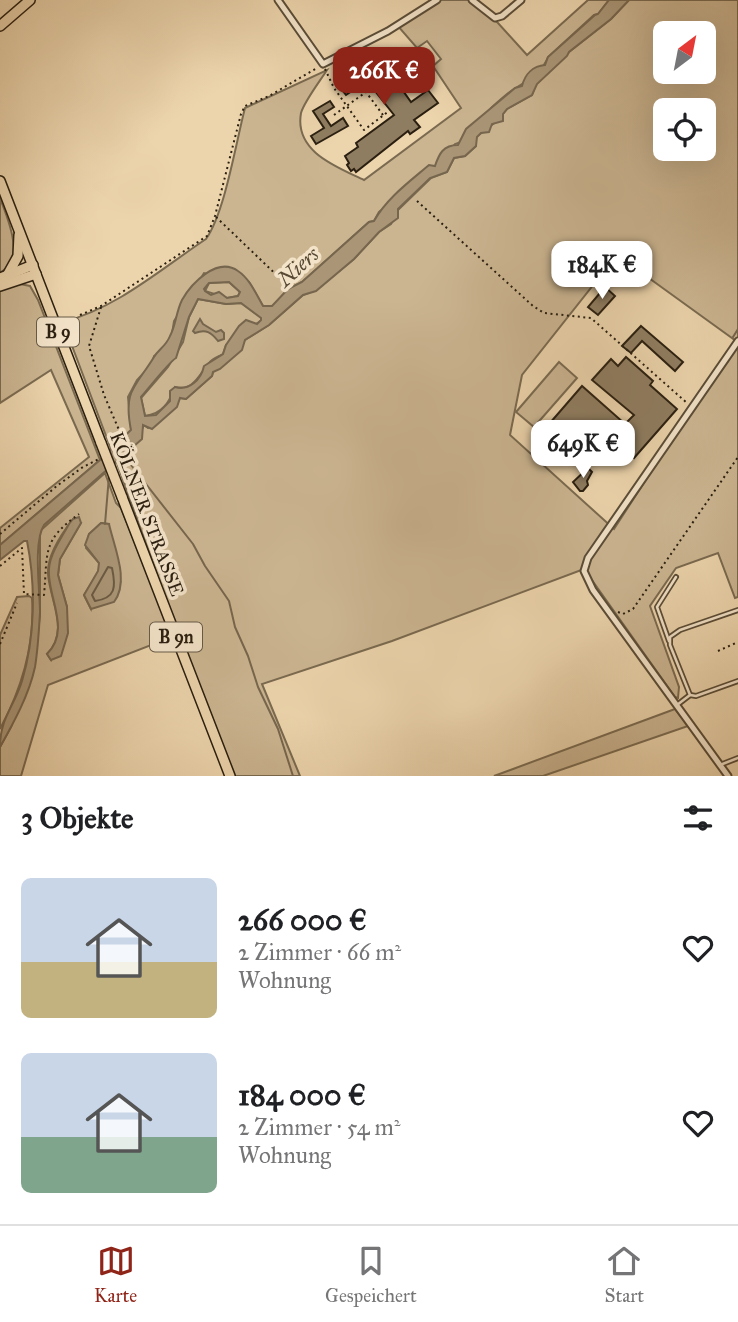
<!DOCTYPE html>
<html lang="de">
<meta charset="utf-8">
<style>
body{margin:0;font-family:"IM FELL Great Primer",serif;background:#f2f2f2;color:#202124;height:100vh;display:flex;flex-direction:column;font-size:26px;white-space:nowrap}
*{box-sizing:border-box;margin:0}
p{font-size:23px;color:#757577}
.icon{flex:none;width:38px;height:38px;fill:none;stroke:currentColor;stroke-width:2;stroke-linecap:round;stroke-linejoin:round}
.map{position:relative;height:776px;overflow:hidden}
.side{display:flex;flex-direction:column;background:#fff;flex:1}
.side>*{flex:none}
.needle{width:46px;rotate:32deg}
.fabs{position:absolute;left:653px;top:21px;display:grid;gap:14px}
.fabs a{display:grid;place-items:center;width:63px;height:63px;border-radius:10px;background:#fff;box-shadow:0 7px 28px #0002;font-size:35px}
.price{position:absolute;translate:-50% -60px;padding:0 16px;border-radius:14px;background:#fff;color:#222;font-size:23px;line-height:46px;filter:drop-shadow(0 2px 4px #0008)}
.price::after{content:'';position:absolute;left:50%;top:42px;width:21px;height:16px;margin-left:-10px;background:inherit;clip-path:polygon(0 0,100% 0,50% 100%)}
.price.active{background:#8f2418;color:#fff}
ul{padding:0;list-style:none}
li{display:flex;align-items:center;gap:21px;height:175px;padding:0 21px}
li span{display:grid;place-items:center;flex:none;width:196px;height:140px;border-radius:10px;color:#555}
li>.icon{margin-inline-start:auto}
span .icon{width:84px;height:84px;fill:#fffc;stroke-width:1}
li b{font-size:30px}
h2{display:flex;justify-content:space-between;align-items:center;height:84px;padding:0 21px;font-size:30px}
.tab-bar{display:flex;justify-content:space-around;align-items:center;height:98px;border-top:2px solid #e0e0e0;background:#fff;font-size:19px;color:#757577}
.tab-bar a{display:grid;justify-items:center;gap:4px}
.tab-bar .active{color:#8f2418}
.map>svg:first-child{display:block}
.green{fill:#cbb591;stroke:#7a6a50;stroke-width:2;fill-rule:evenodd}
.water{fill:#aa9677;stroke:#77664e;stroke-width:2;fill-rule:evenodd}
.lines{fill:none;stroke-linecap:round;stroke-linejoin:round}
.shore{stroke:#6a5a44;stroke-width:2}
.stream{stroke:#77664e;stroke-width:2}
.building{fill:#8f7d61;stroke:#2a1f10;stroke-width:2}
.service-casing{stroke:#5a4c37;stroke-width:6}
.minor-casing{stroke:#5a4c37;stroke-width:9}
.primary-casing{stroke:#2a1f10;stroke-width:12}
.path{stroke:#2a1f10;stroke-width:2;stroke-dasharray:2 3.5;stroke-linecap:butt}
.service{stroke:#f3e3c9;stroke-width:2.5}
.minor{stroke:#f3e3c9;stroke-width:5}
.primary{stroke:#ecd4ac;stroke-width:9}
.primary-bridge-casing{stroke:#2a1f10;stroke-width:12;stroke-linecap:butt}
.primary-bridge{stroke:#ecd4ac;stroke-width:9}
.labels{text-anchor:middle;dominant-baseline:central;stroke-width:7;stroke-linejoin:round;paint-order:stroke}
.shield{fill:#f3e3c9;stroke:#665a48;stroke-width:2}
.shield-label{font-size:18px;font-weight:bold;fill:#2a1f10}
.street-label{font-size:19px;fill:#2a1f10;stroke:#f3e3c9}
.water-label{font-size:21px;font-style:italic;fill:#574934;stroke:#f3e3c9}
</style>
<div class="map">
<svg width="738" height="776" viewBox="0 0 738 776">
<rect width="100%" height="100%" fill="#ecd4ac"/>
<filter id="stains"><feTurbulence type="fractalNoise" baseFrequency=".00286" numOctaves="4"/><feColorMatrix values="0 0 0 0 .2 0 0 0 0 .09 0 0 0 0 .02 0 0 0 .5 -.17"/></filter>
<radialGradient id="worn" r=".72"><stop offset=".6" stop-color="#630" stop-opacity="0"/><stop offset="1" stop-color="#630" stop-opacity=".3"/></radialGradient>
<g class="green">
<path d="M437 0H471L498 23 527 55 588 0H609L598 14 594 15 548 57C542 73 527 81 514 89 506 94 498 102 491 108L490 111 475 123 461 142 455 144 435 167 379 212 374 221 369 222 302 282 288 289 272 307 263 306 249 282 204 273 174 321 172 334 164 349 154 356 152 364 137 380 128 397 131 430 111 449 63 322C117 308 161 269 206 239 225 212 236 142 245 108L327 70C320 81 304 102 301 113 294 152 337 167 364 180L461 108 433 66 441 59 427 41 417 48 397 25Z"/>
<path d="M629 0H738V597L735 598 718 553 676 568 650 606 679 687 678 698 675 697 584 569 392 641 262 684 300 776H234L174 622 117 463 133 448 144 425 148 428 180 398 186 399 212 376 213 372 245 340 269 325 303 295 316 290 354 259 379 232 391 224 398 210 431 178 447 172 454 158 465 156 476 146V137L497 121 507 109 532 95 536 84 569 52 611 19ZM665 33H704V72H665ZM665 110H704V149H665ZM617 255 736 341 614 529 510 435 522 375Z"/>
<path d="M0 198C8 220 26 258 0 273Z"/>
<polygon points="229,282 240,292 238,296 227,298 205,291 209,283"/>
<polygon points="20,284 30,286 38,300 100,460 0,545 0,528 89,457 51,370 0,403 0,289"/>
<path d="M198 299 226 304 241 303 262 318V320L226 345 223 354C218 357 212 359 209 363 199 375 193 392 175 387 169 403 162 414 145 416L141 398 168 367 183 342 189 317Z"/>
<polygon points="559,362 577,378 534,427 516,412"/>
<path d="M105 473 116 503 121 508 172 637 48 685 21 776H0V747L11 727 34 669 40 614V531ZM73 519 81 523 60 559 58 575 67 607 51 660 47 654C70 631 50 601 48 574 47 556 62 533 73 519ZM101 523 109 524 91 609 84 595 99 571V563L86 548 89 534Z"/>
<path d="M29 596 32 598C35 644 22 688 0 729V635L17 597Z"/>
<polygon points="675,709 688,726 543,776 494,776"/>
</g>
<g class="water">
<path d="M609 0H629L611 19 569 52 567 56 537 84 532 95 507 109 503 114V121L492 124 489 132 481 133 477 137 476 146 465 156 454 158 447 172 430 178 398 209V218L379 232 354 259 316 291 303 295 269 325 245 340 242 350 220 369 213 372 212 376 186 399 180 398 177 407 152 429 143 425 142 439 44 525C33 542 40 591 40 612 39 630 38 649 35 667 29 695 14 722 0 747 0 718 14 707 22 681 35 638 36 586 27 541H24L0 560V545L100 460 131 430C123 390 135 388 154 357 159 349 166 346 170 336 176 325 176 312 182 300 191 284 217 256 238 271 250 279 256 294 263 306H272L288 289 302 282 369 222 374 221C387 198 409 182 429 165L435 166C439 154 443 145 458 145L466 129 515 88 522 86C525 74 533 66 545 65L548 57 595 15 598 14ZM229 282 240 292 238 296 227 298 219 292 211 295 205 291 204 289 209 283ZM198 299 226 304 241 303 261 318V320L257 324 246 320 239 326 226 345 223 354 204 366C201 380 189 391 175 387L170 391V401L156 415 145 416 141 397C148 389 169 362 176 358L189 317Z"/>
<path d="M200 319 203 324 216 332 221 330 224 333V339L218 341C211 332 206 329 195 333L193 331Z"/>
<path d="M79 517 81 523 60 559 58 575 67 607 68 633 61 656 51 660 47 654C70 631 50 601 49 575 47 557 61 539 69 524L73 519Z"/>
<path d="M101 523 109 524C114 547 130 581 114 602L91 609 84 595 98 571 99 563 85 545 89 534Z"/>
</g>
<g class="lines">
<path class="shore" d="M108 567 112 568C116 587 116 598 95 601L92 595Z"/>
<g class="stream">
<polyline points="733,337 738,329"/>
<polyline points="124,456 193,544 205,566 229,601 235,627 248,656 258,687 278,729 293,776"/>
<polyline points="105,524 109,476"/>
</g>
</g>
<g class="building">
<polygon points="398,50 405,60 389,71 411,102 428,90 438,103 414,120 420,127 410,134 408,131 356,172 354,169 351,171 347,165 349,163 345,156 358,147 356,143 394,115 367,81 346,95 339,86 344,84 339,78 371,54 373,54 380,63"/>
<polygon points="330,101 334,107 323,114 331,126 343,118 348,126 316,144 311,136 324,128 313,111"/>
<polygon points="605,287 615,296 598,315 588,307"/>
<polygon points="641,326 683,362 675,371 642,341 631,353 622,346"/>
<polygon points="626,357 653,381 650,385 677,409 634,458 612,439 595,459 572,439 557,456 537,438 582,386 625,424 634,415 592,380 611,359 618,366"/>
<polygon points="588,468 592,472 587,481 588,485 583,491 580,491 573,482"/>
</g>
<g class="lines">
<g class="service-casing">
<g id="service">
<polyline points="669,641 657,607 676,577"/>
<polyline points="690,695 696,696 738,681"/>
<polyline points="677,705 690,695 670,645 670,637 680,630 738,610"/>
<polyline points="720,765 738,758"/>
</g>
</g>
<g class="minor-casing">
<g id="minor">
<polyline points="278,0 323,64 388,31 437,0"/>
<polyline points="472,0 495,18 502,16 521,0"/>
<polyline points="728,776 593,590 584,571 588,558 738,341"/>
</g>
</g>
<g class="primary-casing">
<g id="primary">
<polyline points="0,26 30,0"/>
<polyline points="0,181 101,443"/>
<polyline points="8,274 18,256 19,235"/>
<polyline points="0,278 33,265"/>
<polyline points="0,286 36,274"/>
<polyline points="122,497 230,776"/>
</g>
</g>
<g class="path">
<polyline points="325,69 334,88 364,130 389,111"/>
<polyline points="367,91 372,87"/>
<polyline points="334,115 366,92 383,115"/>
<polyline points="417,201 533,306 544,313 591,318 687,403"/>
<polyline points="216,217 286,284"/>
<polyline points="101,307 89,346 104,395 119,430 119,439 111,448"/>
<polyline points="80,315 101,306 207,236 215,216 241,114 245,106 269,96 317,68"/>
<polyline points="0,534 58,485 83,467 99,459"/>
<path d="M0 566 22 548 24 594 44 595C48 553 41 541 79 514"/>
<polyline points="618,612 623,614 633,609 738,457"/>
<polyline points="0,644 17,603"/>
<polyline points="718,651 738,642"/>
</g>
<use href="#service" class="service"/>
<use href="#minor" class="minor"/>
<use href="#primary" class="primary"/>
<g class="primary-bridge-casing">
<polyline id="primary-bridge" points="101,443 122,497"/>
</g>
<use href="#primary-bridge" class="primary-bridge"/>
</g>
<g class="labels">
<g class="shield">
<rect x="37" y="317.5" width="42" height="29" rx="5"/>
<rect x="150" y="622.5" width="52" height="29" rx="5"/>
</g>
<g class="shield-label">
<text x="58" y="332">B 9</text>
<text x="176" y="637">B 9n</text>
</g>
<g class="street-label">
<text transform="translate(147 514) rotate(69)">KÖLNER STRASSE</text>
</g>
<g class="water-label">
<text transform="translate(298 267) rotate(-42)">Niers</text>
</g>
</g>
<rect width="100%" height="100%" filter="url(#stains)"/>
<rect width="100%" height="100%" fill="url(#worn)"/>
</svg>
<div class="fabs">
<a><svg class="needle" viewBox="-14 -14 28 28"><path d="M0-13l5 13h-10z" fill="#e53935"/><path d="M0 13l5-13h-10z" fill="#757577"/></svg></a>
<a><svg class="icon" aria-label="locate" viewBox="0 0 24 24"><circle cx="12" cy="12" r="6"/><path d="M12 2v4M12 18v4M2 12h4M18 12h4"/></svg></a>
</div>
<b class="price active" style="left:384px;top:107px">266K €</b>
<b class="price" style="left:602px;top:301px">184K €</b>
<b class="price" style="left:583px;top:480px">649K €</b>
</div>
<section class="side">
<h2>3 Objekte<svg class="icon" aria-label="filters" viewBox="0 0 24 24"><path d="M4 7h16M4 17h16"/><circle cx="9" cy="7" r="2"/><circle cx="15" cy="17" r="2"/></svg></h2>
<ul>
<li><span style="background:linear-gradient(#c9d6e8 60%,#c2b280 0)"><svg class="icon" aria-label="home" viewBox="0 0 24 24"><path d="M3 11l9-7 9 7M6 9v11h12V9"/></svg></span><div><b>266 000 €</b><p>2 Zimmer · 66 m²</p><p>Wohnung</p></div><svg class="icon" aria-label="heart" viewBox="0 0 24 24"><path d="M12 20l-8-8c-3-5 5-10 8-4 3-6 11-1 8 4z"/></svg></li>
<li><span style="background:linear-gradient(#c9d6e8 60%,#7fa58c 0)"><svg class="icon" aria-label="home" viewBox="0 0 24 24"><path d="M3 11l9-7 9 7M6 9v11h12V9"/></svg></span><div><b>184 000 €</b><p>2 Zimmer · 54 m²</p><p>Wohnung</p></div><svg class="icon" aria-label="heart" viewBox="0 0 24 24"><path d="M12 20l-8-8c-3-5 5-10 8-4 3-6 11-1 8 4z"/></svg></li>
</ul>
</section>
<nav class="tab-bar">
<a class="active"><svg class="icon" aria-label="map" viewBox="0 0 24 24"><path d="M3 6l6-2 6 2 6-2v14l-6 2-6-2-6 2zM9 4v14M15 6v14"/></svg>Karte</a>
<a><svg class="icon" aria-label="saved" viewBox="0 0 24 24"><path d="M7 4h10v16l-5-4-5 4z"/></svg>Gespeichert</a>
<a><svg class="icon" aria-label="home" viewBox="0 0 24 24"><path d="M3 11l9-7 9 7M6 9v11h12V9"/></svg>Start</a>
</nav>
